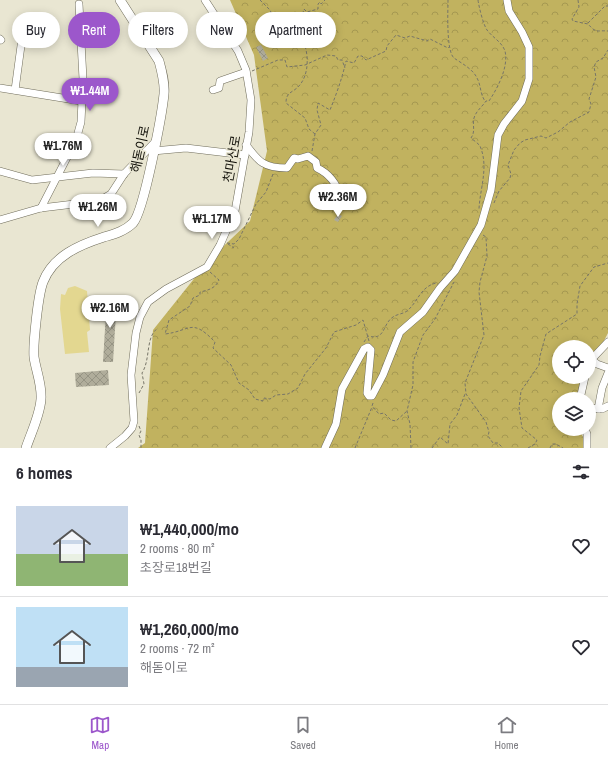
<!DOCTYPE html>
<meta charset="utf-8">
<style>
body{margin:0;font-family:"Archivo Narrow","Noto Sans KR",sans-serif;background:#f7f7f7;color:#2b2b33;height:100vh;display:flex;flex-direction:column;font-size:15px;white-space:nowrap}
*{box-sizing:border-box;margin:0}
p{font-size:13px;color:#7c7c81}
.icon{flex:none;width:22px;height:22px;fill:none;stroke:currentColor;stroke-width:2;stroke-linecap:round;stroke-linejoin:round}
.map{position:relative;height:448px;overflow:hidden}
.sheet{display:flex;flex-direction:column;background:#fff;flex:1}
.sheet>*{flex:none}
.hud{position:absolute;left:12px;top:12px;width:400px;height:36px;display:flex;gap:8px}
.buttons{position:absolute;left:552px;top:340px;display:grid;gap:8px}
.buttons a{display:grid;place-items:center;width:44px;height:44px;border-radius:50%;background:#fff;box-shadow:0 2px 10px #0003;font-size:20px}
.price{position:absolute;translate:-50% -34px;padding:0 9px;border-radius:14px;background:#fff;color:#222;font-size:13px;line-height:26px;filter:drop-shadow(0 1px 2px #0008)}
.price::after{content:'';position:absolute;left:50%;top:24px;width:12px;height:9px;margin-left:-6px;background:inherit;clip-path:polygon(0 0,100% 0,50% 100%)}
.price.selected{background:#9c57cb;color:#fff}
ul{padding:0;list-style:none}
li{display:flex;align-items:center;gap:12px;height:100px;padding:0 16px}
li+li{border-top:1px solid #e1e1e2}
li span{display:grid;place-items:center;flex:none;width:112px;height:80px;border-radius:0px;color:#555}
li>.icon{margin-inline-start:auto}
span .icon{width:48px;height:48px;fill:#fffc;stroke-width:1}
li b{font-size:17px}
h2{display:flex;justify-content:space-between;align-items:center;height:48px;padding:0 16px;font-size:17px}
.tag{padding:0 14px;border-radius:18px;background:#fff;box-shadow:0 2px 10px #0003;font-size:14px;line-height:36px}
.tag.selected{background:#9c57cb;color:#fff}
.menu{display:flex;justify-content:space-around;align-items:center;height:56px;border-top:1px solid #e1e1e2;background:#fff;font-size:11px;color:#7c7c81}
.menu a{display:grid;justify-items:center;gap:2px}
.menu .selected{color:#9c57cb}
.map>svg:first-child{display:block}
.forest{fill:url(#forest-crowns)}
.garden{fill:#e3d790}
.building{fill:url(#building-cross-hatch)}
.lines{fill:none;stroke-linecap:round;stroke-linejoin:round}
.minor-casing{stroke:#6f6c5a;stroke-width:8}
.major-casing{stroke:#6f6c5a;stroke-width:10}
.path{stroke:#777568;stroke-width:1;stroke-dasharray:3 2;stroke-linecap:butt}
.minor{stroke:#fff;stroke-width:7}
.major{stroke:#fff;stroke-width:9}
.labels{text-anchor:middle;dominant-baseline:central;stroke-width:3;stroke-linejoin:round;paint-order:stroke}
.street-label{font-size:13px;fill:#111009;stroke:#e9e6d2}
</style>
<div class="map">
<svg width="608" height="448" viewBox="0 0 608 448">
<defs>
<pattern id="forest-crowns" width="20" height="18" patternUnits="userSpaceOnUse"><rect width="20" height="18" fill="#c1b25f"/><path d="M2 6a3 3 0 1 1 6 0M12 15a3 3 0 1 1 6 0" fill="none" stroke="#a59851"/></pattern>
<pattern id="building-cross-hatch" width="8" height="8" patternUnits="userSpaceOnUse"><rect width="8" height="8" fill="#b0ad9b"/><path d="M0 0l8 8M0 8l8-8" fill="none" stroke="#969484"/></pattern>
</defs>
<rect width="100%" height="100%" fill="#e9e6d2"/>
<polygon class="forest" points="230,0 608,0 608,333 589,370 589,347 559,347 559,377 585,377 574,399 559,399 559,429 579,429 584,439 584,448 138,448 145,443 153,330 209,260 250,221 267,151 254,55"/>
<polygon class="garden" points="75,286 87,291 90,330 87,332 89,352 65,354 60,309 61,294 65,295 68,288"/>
<g class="building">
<polygon points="261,45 268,58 263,61 256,47"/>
<polygon points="338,214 342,216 338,222 334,220"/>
<polygon points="107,296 117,296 113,362 103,362"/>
<polygon points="108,370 109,385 76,387 75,373"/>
</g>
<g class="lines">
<g class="minor-casing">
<g id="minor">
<polyline points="0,39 1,40"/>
<polyline points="0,88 81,101"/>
<polyline points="15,90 23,31"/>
<polyline points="213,90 219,88 220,81 246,72"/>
<path d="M246 145C259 162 264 168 287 168L294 158 298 159 308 156 316 162 317 168C328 173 338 184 339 196"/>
<polyline points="153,151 186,148 245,155"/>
<polyline points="0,171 32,180 93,173 124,174"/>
<polyline points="41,208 76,140 81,122 83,79 79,4"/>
<polyline points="0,220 41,208 99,201 111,194 124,174 156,141"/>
<polyline points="591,359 597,364 608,368"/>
<polyline points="589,362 608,342"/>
<polyline points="580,399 585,377"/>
<polyline points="589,408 602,409 608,406"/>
<polyline points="598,409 602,388 608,373"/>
<polyline points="585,429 587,434 587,448"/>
<polyline points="110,448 125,436 132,428 134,421 131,375 136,333 140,317 148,302 166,289 207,267 220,245 235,211 249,132 251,100 246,70 238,51 205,0"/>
<polyline points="325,448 336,424 342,389 364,349 368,347 371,350 367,393 369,396 372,396 383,375 400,332 423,312 440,288 455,271 481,225 491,190 498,135 504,124 522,101 529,79 529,47 522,32 509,11 507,0"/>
</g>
</g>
<g class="major-casing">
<path id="major" d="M26 448C31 433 40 415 41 399 42 384 36 371 34 357 33 344 38 295 43 282 53 256 79 245 104 237 114 234 125 231 133 223 144 211 162 114 164 94 165 83 162 72 159 61L120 0"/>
</g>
<g class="path">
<polyline points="260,0 270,10 273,17 282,24 290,39 304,45"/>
<path d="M448 0C448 11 446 51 454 58 461 63 473 69 477 78 481 85 480 94 485 101"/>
<path d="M478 0C479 7 483 24 487 30 492 37 502 42 505 51 509 67 497 89 489 101H486C482 107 476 111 474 118 472 125 476 131 471 138 473 140 478 143 480 146 489 167 480 188 479 209"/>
<path d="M578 0 579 7 572 19 573 21 588 24C597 34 596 30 608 31"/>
<polyline points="588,23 605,6 608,6"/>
<polyline points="252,71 278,60 285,60 287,67 305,65 327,55 336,56 338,60 342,60 345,68"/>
<path d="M315 134 309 129 305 118 286 103C286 92 292 93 298 87 309 76 309 56 304 43L310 30 308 28 310 23 303 11 304 9 307 12 318 9V4L320 2 321 4 325 0"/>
<path d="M312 151 315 134 321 125 317 110 318 103 330 110C336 95 342 79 346 61L354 63 358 56H362L366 60 386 51 387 46 396 35 405 38 410 36 427 41 430 39 448 48 450 46"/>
<polyline points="494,203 499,191 510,178 511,174 508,165 514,150 520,143 525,140 541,136 546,138 558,132 570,122 589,112 591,104 589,99 596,77 594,67 596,62 603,58 608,50"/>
<polyline points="483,235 486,237 487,256 480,282 479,292 484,335 465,383 466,394 486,422 489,432 488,436 493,443 498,443 503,448"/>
<polyline points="227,243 234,244 239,239 256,204 266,192 273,174"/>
<polyline points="228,244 234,248"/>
<path d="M210 272 219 280C215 289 208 290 200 292V295L193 298 190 306 169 320 165 334C191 331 191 317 215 342L213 348 231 365 239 383 249 390 255 399 263 401 264 398 270 399 276 395 288 394 298 388 305 374 326 348 334 332 356 325 363 320 369 341"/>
<path d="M364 342 368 336C386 341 382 324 393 317 397 314 403 314 407 311 418 302 420 287 436 283"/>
<path d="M139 393 144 384 142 373C151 359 145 337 158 328"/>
<polyline points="373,403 372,406 379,414 384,413 391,420 396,421 407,411"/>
<polyline points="139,426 141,431 139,435 141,440 141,448"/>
<polyline points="355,448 372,407"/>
<polyline points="411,448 410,424 407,411 413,385 413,362 423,335 435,319 454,282"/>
<polyline points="432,448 440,437 448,444 450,424 457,415 465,394"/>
<polyline points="528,448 535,444 537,440 522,428 519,408 521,391 539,365 540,356 546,334 577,314 577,304 580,286 594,267 608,263"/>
<polyline points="550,448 552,444 556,444 563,448"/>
</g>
<use href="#minor" class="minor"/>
<use href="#major" class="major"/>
</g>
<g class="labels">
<g class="street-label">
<text transform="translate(140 149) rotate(-78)">해돋이로</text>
<text transform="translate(232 159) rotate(-80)">천마산로</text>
</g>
</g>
</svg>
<div class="buttons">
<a><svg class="icon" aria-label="locate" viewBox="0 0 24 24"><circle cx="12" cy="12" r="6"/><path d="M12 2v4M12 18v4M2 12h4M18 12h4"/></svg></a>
<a><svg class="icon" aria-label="layers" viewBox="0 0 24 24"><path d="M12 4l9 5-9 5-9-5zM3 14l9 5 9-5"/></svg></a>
</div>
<b class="price selected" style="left:90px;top:112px">₩1.44M</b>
<b class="price" style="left:63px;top:167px">₩1.76M</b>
<b class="price" style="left:338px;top:218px">₩2.36M</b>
<b class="price" style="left:98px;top:228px">₩1.26M</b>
<b class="price" style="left:212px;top:240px">₩1.17M</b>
<b class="price" style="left:110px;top:329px">₩2.16M</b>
<div class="hud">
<a class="tag">Buy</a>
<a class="tag selected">Rent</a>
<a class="tag">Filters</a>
<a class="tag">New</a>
<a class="tag">Apartment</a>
</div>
</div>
<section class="sheet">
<h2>6 homes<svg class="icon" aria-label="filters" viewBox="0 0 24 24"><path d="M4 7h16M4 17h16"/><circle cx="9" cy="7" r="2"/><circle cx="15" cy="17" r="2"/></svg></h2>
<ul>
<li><span style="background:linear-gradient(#c9d6e8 60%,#8fb573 0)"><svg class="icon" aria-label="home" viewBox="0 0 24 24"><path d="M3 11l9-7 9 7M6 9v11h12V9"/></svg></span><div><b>₩1,440,000/mo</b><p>2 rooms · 80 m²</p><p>초장로18번길</p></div><svg class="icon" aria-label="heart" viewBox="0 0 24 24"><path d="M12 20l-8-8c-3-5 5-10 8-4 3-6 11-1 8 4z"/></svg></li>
<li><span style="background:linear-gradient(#bfe0f5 75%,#9aa5b1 0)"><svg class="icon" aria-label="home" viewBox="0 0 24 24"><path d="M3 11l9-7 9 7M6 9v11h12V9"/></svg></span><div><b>₩1,260,000/mo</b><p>2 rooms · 72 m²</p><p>해돋이로</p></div><svg class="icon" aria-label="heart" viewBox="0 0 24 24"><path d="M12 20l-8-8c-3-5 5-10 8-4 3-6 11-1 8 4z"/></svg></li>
</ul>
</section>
<nav class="menu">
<a class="selected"><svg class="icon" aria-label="map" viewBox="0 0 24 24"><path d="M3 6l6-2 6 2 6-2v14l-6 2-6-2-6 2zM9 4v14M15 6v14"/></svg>Map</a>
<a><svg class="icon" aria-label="saved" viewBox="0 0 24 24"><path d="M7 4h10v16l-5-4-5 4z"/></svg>Saved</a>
<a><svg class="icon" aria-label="home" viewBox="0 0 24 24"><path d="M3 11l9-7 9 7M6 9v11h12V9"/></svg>Home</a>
</nav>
